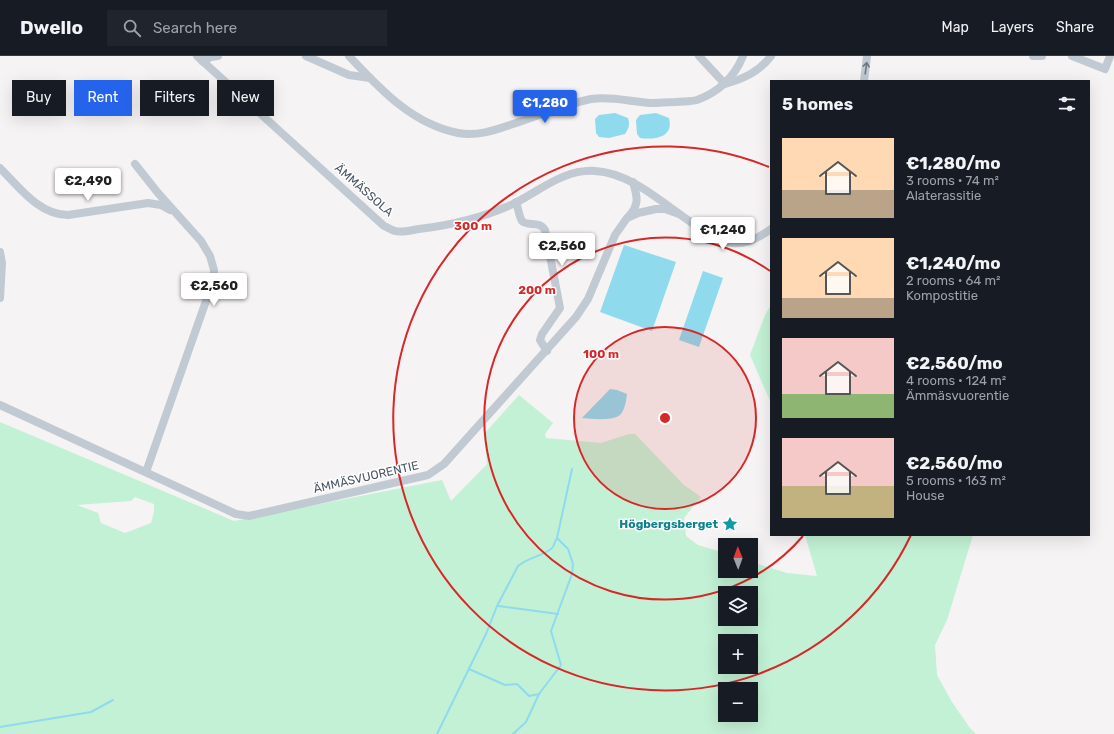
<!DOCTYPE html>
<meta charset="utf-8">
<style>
body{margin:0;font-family:Rubik,sans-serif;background:#20242c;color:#f1f3f6;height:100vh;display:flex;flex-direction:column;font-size:15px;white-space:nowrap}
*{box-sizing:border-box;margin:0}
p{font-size:13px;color:#9ea1a6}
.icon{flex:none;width:22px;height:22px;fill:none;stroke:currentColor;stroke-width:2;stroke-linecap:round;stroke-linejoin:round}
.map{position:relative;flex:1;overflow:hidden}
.side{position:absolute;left:770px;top:24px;width:320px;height:456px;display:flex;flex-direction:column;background:#171b24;border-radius:0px;box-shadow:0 4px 16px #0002}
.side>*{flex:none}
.guide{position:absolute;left:12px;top:24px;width:380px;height:36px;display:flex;gap:8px}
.needle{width:26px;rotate:359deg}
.buttons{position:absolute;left:718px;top:482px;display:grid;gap:8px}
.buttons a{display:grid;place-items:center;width:40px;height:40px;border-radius:0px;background:#171b24;box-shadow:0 4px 16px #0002;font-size:20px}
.price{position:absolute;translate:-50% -34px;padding:0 9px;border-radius:4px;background:#fff;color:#222;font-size:13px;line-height:26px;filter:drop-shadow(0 1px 2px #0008)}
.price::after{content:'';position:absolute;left:50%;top:24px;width:12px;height:9px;margin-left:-6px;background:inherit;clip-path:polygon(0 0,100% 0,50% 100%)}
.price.active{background:#2563eb;color:#fff}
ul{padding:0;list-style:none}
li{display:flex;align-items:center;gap:12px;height:100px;padding:0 12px}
li span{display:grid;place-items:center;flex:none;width:112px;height:80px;border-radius:0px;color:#555}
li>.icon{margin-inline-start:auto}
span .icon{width:48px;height:48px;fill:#fffc;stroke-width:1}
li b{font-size:17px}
h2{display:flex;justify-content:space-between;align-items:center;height:48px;padding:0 12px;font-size:17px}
.chip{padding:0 14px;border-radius:0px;background:#171b24;box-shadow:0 4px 16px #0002;font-size:14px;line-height:36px}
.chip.active{background:#2563eb;color:#fff}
header{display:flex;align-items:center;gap:24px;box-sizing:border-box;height:56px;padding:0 20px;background:#171b24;border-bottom:1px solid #363941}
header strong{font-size:19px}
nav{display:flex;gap:22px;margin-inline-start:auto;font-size:14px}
.search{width:280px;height:36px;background:#20242c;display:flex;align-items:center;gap:10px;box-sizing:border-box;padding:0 14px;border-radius:0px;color:#9ea1a6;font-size:15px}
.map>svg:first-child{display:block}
.green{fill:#c3f1d5;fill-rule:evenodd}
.water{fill:#90daee}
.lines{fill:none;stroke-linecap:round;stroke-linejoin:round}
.stream{stroke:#90daee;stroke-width:2}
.minor{stroke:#c1cad2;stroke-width:8}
.oneway{stroke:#6e7983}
.ring{fill:none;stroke:#d62828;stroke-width:2}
.labels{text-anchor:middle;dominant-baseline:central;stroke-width:3;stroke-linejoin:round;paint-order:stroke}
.street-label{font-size:12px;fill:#4a5661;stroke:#fff}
.culture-label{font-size:12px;font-weight:bold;fill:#0d838f;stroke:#fff;text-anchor:end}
.centre{fill:#d62828;stroke:#fff;stroke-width:2}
.ring-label{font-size:12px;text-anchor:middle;font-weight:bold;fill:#d62828;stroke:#fff;stroke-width:3;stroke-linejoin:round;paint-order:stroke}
</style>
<header>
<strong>Dwello</strong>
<div class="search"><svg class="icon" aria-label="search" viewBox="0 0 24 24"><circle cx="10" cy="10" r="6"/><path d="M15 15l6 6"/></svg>Search here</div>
<nav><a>Map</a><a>Layers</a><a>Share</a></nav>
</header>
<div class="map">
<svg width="1114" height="678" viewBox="0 0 1114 678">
<rect width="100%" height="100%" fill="#f5f3f3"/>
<g class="green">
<polygon points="771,249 771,347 750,299 765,259"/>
<path d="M519 339 553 367 545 378 546 382 601 387 629 378H635L684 429 701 441 684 462 686 480 698 489 725 497V515H751V506L787 517 817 520 805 479H973L947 564 935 589 937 619 952 646 970 672 976 678H0V366L234 465 442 424 451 445 487 408 484 378ZM135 441 154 448V456L151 467 125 477 101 467 98 457 77 449 131 445ZM725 537H751V563H725ZM725 585H751V611H725ZM725 633H751V659H725Z"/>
</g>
<g class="water">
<path d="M615 57 628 62C630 68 629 72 625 78L609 82 599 81 596 77 595 63 599 59Z"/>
<path d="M656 57 669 62C674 82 654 84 640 82L637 78 636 64 640 59Z"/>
<polygon points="624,189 676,206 652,275 600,256"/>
<polygon points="703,215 723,222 699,291 679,284"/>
<path d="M610 333 617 334 627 338C626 345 625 354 620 359 613 365 591 363 582 362Z"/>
</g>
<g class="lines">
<g class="stream">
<polyline points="498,550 558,558"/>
<polyline points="469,613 505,629 517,628 529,640 539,638"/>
<polyline points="0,671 91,656 113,644"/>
<path d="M437 678 486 578 497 550 518 510C528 501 547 499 553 491 554 489 555 485 557 482L572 413"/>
<polyline points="513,678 526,666 539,638 561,609 551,575 572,518 573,508 568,493 557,482"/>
</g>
<g class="minor">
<path d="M197 0 384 170C387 171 391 174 395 175 401 177 412 174 419 173 451 169 485 161 515 147 541 134 564 113 595 115 633 117 665 150 697 170 708 177 719 185 732 187 746 189 760 181 771 173"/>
<polyline points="306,0 349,19 370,22"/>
<path d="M349 0C380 33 412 68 458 77 478 81 498 73 516 67 541 59 566 48 591 43 611 40 632 46 651 47 659 47 668 46 676 46 682 45 690 46 697 44 719 36 734 22 743 0"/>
<path d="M699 0 725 28C743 23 759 16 771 0"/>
<polyline points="1033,0 1042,0"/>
<polyline points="1072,0 1105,13 1110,0"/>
<polyline points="202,5 211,1 218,0"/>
<polyline points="864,25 867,0"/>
<polyline points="135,108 158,137 201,185 210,200 214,214 213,225 146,416"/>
<path d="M0 112C19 131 39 159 68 159L148 147 161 149 170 154"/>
<path d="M516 146C518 151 519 161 522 165 528 171 539 164 545 174L560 252 542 278 540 284 547 295"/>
<path d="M629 160C640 148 637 140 633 126"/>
<polyline points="0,196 2,207 0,242"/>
<polyline points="0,349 236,458 249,460 428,419 444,408 576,261 588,243 615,179 627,162 638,157 656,153 665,153 679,158"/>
</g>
</g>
<defs><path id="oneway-shaft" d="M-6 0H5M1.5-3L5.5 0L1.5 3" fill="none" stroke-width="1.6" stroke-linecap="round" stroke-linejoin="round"/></defs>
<use class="oneway" href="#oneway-shaft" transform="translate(866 12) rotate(-82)"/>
<circle cx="665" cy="362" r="91" fill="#d62828" fill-opacity=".12"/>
<g class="ring">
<circle cx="665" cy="362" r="91"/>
<path d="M803 480A181 181 0 1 1 770 215"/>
<path d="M911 479A272 272 0 1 1 769 111"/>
</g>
<defs>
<g id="sight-bare" transform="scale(1.2)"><path d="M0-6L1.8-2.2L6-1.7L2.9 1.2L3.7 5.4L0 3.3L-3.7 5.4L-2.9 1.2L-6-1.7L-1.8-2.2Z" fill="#0f9aa8" stroke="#fff" stroke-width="2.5" paint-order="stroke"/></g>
</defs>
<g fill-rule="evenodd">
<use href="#sight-bare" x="730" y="468"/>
</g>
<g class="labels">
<g class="street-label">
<text transform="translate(364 134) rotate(41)">ÄMMÄSSOLA</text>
<text transform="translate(366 421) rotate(-13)">ÄMMÄSVUORENTIE</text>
</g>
<g class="culture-label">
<text x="718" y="468">Högbergsberget</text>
</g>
</g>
<circle cx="665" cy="362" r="6" class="centre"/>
<g class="ring-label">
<text x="473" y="174">300 m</text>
<text x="537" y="238">200 m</text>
<text x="601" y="302">100 m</text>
</g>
</svg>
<div class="buttons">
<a><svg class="needle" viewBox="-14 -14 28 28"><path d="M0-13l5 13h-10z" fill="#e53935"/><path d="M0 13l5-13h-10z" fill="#9ea1a6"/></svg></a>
<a><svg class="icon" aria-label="layers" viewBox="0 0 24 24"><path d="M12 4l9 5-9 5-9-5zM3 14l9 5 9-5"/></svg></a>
<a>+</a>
<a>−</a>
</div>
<b class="price active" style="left:545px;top:68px">€1,280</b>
<b class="price" style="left:88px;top:146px">€2,490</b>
<b class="price" style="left:723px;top:195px">€1,240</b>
<b class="price" style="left:562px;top:211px">€2,560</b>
<b class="price" style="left:214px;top:251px">€2,560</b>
<div class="guide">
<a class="chip">Buy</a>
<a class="chip active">Rent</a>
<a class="chip">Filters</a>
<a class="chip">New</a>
</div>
<section class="side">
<h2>5 homes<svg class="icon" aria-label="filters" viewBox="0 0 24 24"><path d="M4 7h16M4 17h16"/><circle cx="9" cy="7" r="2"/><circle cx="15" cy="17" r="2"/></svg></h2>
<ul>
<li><span style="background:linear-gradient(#ffd9b3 65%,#b9a48a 0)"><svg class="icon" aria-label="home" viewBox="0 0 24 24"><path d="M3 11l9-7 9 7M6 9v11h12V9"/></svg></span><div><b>€1,280/mo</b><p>3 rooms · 74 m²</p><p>Alaterassitie</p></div></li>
<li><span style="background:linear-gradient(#ffd9b3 75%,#b9a48a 0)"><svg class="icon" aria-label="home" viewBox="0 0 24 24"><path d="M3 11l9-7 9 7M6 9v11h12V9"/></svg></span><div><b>€1,240/mo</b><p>2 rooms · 64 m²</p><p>Kompostitie</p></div></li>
<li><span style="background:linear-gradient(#f6c9c9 70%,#8fb573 0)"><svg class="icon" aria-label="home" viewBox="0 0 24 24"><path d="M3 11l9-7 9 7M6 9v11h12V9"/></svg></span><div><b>€2,560/mo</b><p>4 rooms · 124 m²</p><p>Ämmäsvuorentie</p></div></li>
<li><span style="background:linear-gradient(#f6c9c9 60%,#c2b280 0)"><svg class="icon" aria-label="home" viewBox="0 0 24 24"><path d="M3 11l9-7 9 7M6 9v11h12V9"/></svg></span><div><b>€2,560/mo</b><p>5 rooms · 163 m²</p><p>House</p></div></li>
</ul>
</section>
</div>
